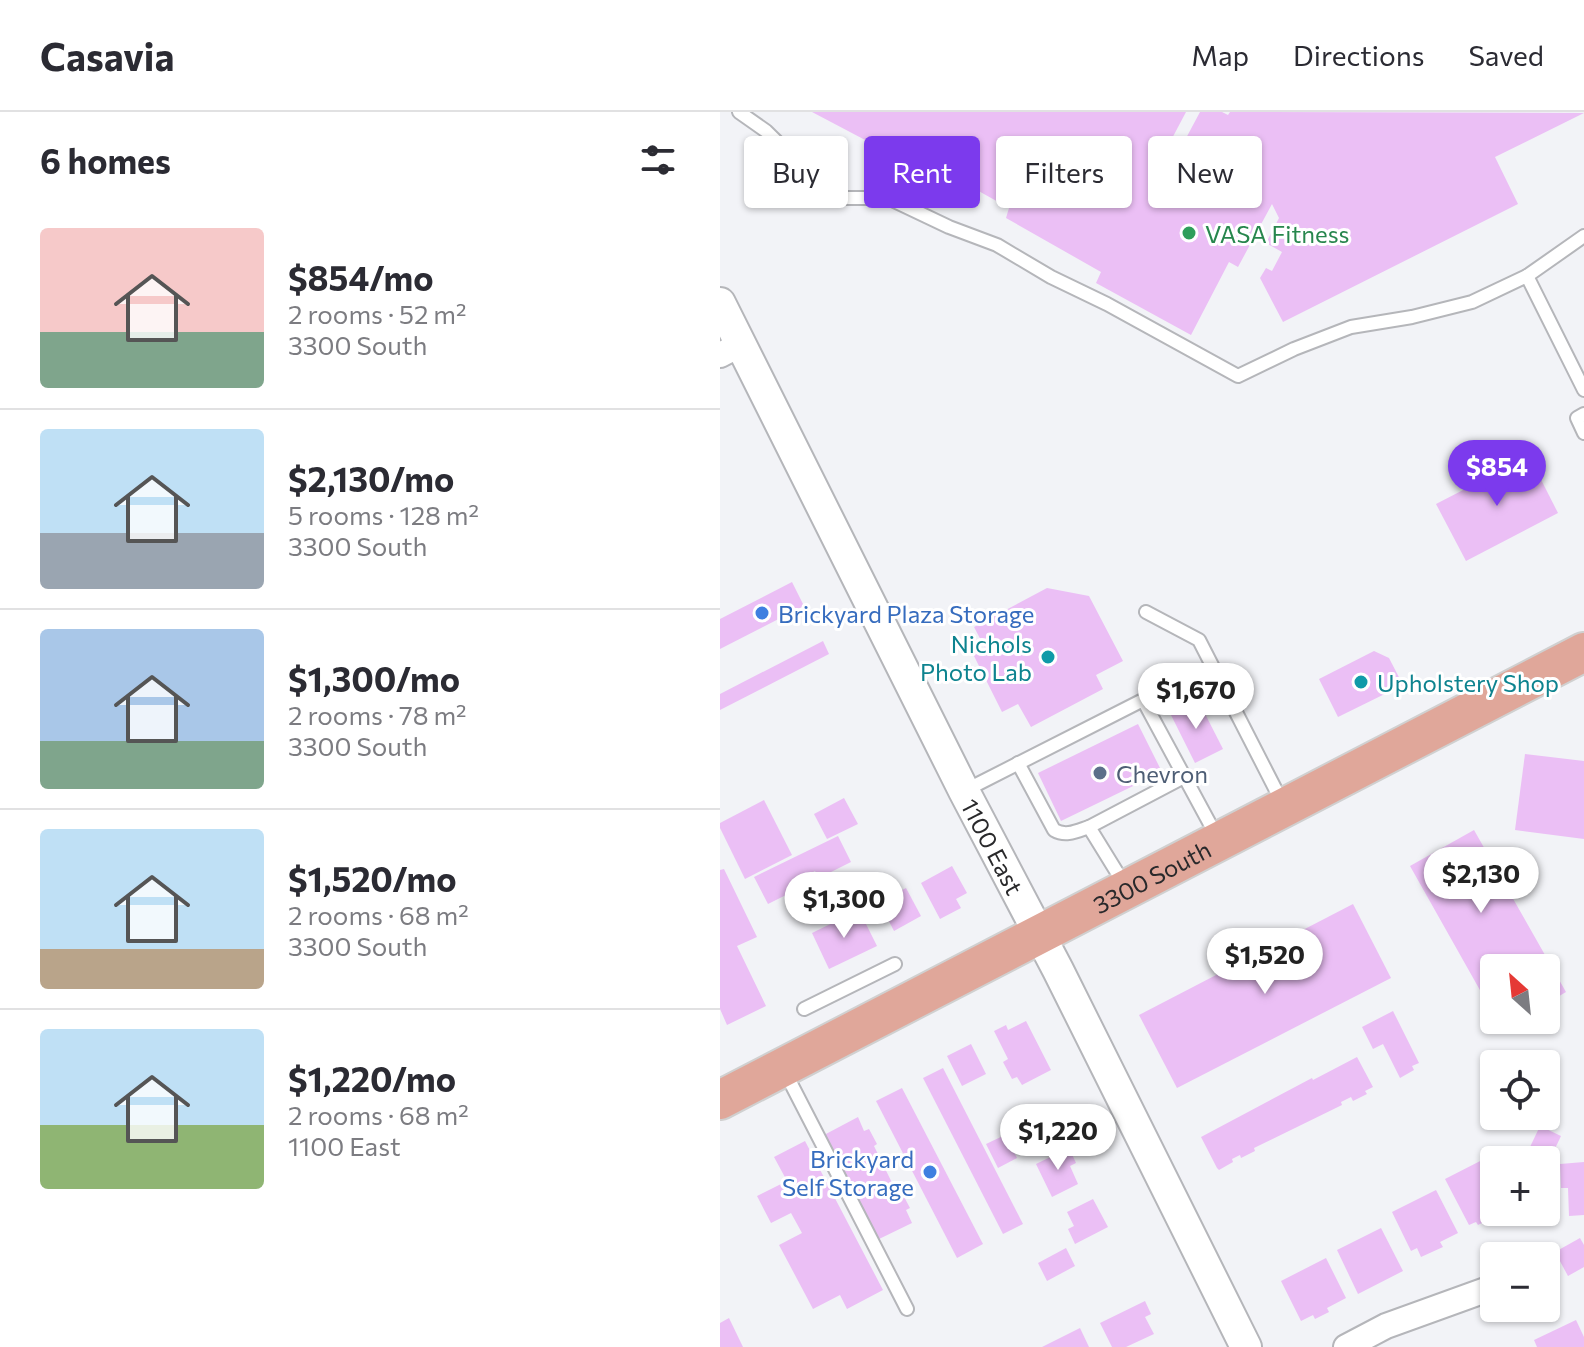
<!DOCTYPE html>
<meta charset="utf-8">
<style>
body{margin:0;font-family:Commissioner,sans-serif;background:#f2f2f3;color:#2b2b33;height:100vh;display:flex;flex-direction:column;font-size:30px;white-space:nowrap}
*{box-sizing:border-box;margin:0}
p{font-size:26px;color:#7c7c81}
.icon{flex:none;width:44px;height:44px;fill:none;stroke:currentColor;stroke-width:2;stroke-linecap:round;stroke-linejoin:round}
.map{position:relative;flex:1;overflow:hidden}
.drawer{display:flex;flex-direction:column;background:#fff;width:720px}
.drawer>*{flex:none}
.top-card{position:absolute;left:24px;top:24px;width:720px;height:72px;display:flex;gap:16px}
.needle{width:52px;rotate:333deg}
.controls{position:absolute;left:760px;top:842px;display:grid;gap:16px}
.controls a{display:grid;place-items:center;width:80px;height:80px;border-radius:8px;background:#fff;box-shadow:0 2px 6px #0004;font-size:40px}
.price{position:absolute;translate:-50% -68px;padding:0 18px;border-radius:28px;background:#fff;color:#222;font-size:26px;line-height:52px;filter:drop-shadow(0 2px 4px #0008)}
.price::after{content:'';position:absolute;left:50%;top:48px;width:24px;height:18px;margin-left:-12px;background:inherit;clip-path:polygon(0 0,100% 0,50% 100%)}
.price.current{background:#7c3aed;color:#fff}
ul{padding:0;list-style:none}
li{display:flex;align-items:center;gap:24px;height:200px;padding:0 40px}
li+li{border-top:2px solid #e1e1e2}
li span{display:grid;place-items:center;flex:none;width:224px;height:160px;border-radius:8px;color:#555}
li>.icon{margin-inline-start:auto}
span .icon{width:96px;height:96px;fill:#fffc;stroke-width:1}
li b{font-size:34px}
h2{display:flex;justify-content:space-between;align-items:center;height:96px;padding:0 40px;font-size:34px}
.chip{padding:0 28px;border-radius:8px;background:#fff;box-shadow:0 2px 6px #0004;font-size:28px;line-height:72px}
.chip.current{background:#7c3aed;color:#fff}
header{display:flex;align-items:center;gap:48px;box-sizing:border-box;height:112px;padding:0 40px;background:#fff;border-bottom:2px solid #e1e1e2}
header strong{font-size:38px}
nav{display:flex;gap:44px;margin-inline-start:auto;font-size:28px}
main{display:flex;flex:1;min-height:0}
.map>svg:first-child{display:block}
.building{fill:#ebbff5}
.lines{fill:none;stroke-linecap:round;stroke-linejoin:round}
.service-casing{stroke:#b5b6ba;stroke-width:16}
.minor-casing{stroke:#b5b6ba;stroke-width:28}
.tertiary-casing{stroke:#b5b6ba;stroke-width:34}
.primary-casing{stroke:#d0d0d0;stroke-width:42}
.service{stroke:#fff;stroke-width:12}
.minor{stroke:#fff;stroke-width:24}
.tertiary{stroke:#fff;stroke-width:30}
.primary{stroke:#e0a79a;stroke-width:38}
.leisure-dot{fill:#2e9e5b;stroke:#fff;stroke-width:3}
.shop-dot{fill:#3f7fe0;stroke:#fff;stroke-width:3}
.culture-dot{fill:#0f9aa8;stroke:#fff;stroke-width:3}
.service-dot{fill:#5c6f8a;stroke:#fff;stroke-width:3}
.labels{text-anchor:middle;dominant-baseline:central;stroke-width:6;stroke-linejoin:round;paint-order:stroke}
.leisure-label{font-size:24px;fill:#27864d;stroke:#fff;text-anchor:start}
.shop-label{font-size:24px;fill:#366cbe;stroke:#fff;text-anchor:start}
.culture-label{font-size:24px;fill:#0d838f;stroke:#fff;text-anchor:end}
.service-label{font-size:24px;fill:#4e5e75;stroke:#fff;text-anchor:start}
.street-label{font-size:24px;fill:#29292b;stroke:#fff}
</style>
<header>
<strong>Casavia</strong>
<nav><a>Map</a><a>Directions</a><a>Saved</a></nav>
</header>
<main>
<section class="drawer">
<h2>6 homes<svg class="icon" aria-label="filters" viewBox="0 0 24 24"><path d="M4 7h16M4 17h16"/><circle cx="9" cy="7" r="2"/><circle cx="15" cy="17" r="2"/></svg></h2>
<ul>
<li><span style="background:linear-gradient(#f6c9c9 65%,#7fa58c 0)"><svg class="icon" aria-label="home" viewBox="0 0 24 24"><path d="M3 11l9-7 9 7M6 9v11h12V9"/></svg></span><div><b>$854/mo</b><p>2 rooms · 52 m²</p><p>3300 South</p></div></li>
<li><span style="background:linear-gradient(#bfe0f5 65%,#9aa5b1 0)"><svg class="icon" aria-label="home" viewBox="0 0 24 24"><path d="M3 11l9-7 9 7M6 9v11h12V9"/></svg></span><div><b>$2,130/mo</b><p>5 rooms · 128 m²</p><p>3300 South</p></div></li>
<li><span style="background:linear-gradient(#a9c7e8 70%,#7fa58c 0)"><svg class="icon" aria-label="home" viewBox="0 0 24 24"><path d="M3 11l9-7 9 7M6 9v11h12V9"/></svg></span><div><b>$1,300/mo</b><p>2 rooms · 78 m²</p><p>3300 South</p></div></li>
<li><span style="background:linear-gradient(#bfe0f5 75%,#b9a48a 0)"><svg class="icon" aria-label="home" viewBox="0 0 24 24"><path d="M3 11l9-7 9 7M6 9v11h12V9"/></svg></span><div><b>$1,520/mo</b><p>2 rooms · 68 m²</p><p>3300 South</p></div></li>
<li><span style="background:linear-gradient(#bfe0f5 60%,#8fb573 0)"><svg class="icon" aria-label="home" viewBox="0 0 24 24"><path d="M3 11l9-7 9 7M6 9v11h12V9"/></svg></span><div><b>$1,220/mo</b><p>2 rooms · 68 m²</p><p>1100 East</p></div></li>
</ul>
</section>
<div class="map">
<svg width="864" height="1235" viewBox="0 0 864 1235">
<rect width="100%" height="100%" fill="#f2f3f7"/>
<g class="building">
<polygon points="92,0 466,0 430,68 441,73 480,0 502,0 508,3 510,0 864,1 775,45 798,92 563,210 540,166 546,156 552,159 562,140 546,131 559,106 552,92 518,155 509,150 471,223 376,171 381,160 286,106 289,96 171,30 166,39"/>
<polygon points="809,344 838,401 746,449 716,392"/>
<polygon points="72,470 84,494 0,537 0,507"/>
<polygon points="327,476 369,484 403,549 376,563 383,577 311,615 298,592 282,600 253,542 265,536 254,515"/>
<polygon points="103,529 109,542 0,598 0,582"/>
<polygon points="654,539 669,546 683,573 618,605 599,567"/>
<polygon points="478,588 503,637 475,651 450,601"/>
<polygon points="418,612 442,660 341,709 318,661"/>
<polygon points="805,642 864,649 864,727 795,718"/>
<polygon points="124,686 138,712 107,727 94,702"/>
<polygon points="44,688 72,743 25,767 0,716 0,711"/>
<polygon points="754,718 846,880 826,892 826,856 774,856 774,903 690,754"/>
<polygon points="118,724 131,750 99,766 95,759 69,772 70,781 48,792 34,765"/>
<polygon points="232,754 247,781 236,787 241,796 220,807 201,771"/>
<polygon points="4,757 37,825 17,834 46,894 7,913 0,897 0,758"/>
<polygon points="186,776 201,804 174,819 159,790"/>
<polygon points="633,792 671,866 457,976 419,903"/>
<polygon points="139,798 157,834 109,857 92,821"/>
<polygon points="673,899 699,951 692,954 694,958 680,966 663,932 653,937 642,915"/>
<polygon points="777,908 797,908 782,917"/>
<polygon points="306,909 331,958 302,973 297,965 292,967 283,950 288,947 274,919 286,913 288,918"/>
<polygon points="251,932 266,962 242,974 227,944"/>
<polygon points="637,945 653,975 645,979 647,982 633,989 631,985 621,990 622,993 534,1036 535,1039 521,1046 520,1043 512,1047 513,1050 499,1058 497,1056 481,1025 592,966 593,968"/>
<polygon points="223,956 303,1112 283,1122 203,966"/>
<polygon points="182,976 263,1132 237,1146 156,989"/>
<polygon points="323,992 336,1018 306,1033 294,1007"/>
<polygon points="138,1005 144,1019 149,1017 157,1032 154,1034 177,1081 181,1079 190,1096 186,1098 192,1111 157,1128 104,1023"/>
<polygon points="820,1014 841,1024 831,1045 810,1035"/>
<polygon points="285,1023 297,1046 278,1056 266,1032"/>
<polygon points="85,1029 163,1178 127,1197 120,1183 93,1197 59,1133 82,1121 71,1101 51,1111 37,1084 67,1069 54,1045"/>
<polygon points="349,1036 356,1051 350,1054 358,1072 332,1085 316,1052"/>
<polygon points="770,1044 774,1052 774,1100 783,1100 758,1113 756,1110 749,1113 725,1067"/>
<polygon points="864,1050 864,1103 849,1104 848,1076 841,1076 840,1052"/>
<polygon points="716,1078 738,1121 720,1130 723,1135 701,1145 697,1136 691,1139 672,1100"/>
<polygon points="373,1087 388,1115 355,1132 348,1117 354,1114 347,1100"/>
<polygon points="661,1116 683,1159 638,1182 617,1138"/>
<polygon points="860,1126 864,1133 864,1155 848,1164 835,1140"/>
<polygon points="346,1136 355,1154 327,1169 318,1151"/>
<polygon points="606,1146 626,1186 607,1196 609,1200 595,1207 593,1203 581,1209 561,1169"/>
<polygon points="425,1189 431,1202 425,1205 434,1222 406,1235 392,1235 380,1211"/>
<polygon points="9,1206 23,1235 0,1235 0,1211"/>
<polygon points="856,1208 864,1225 864,1235 817,1235 814,1228"/>
<polygon points="360,1216 369,1235 322,1235"/>
</g>
<g class="lines">
<g class="service-casing">
<g id="service">
<polyline points="19,0 46,19 114,86 168,86 229,115 277,133 331,165 387,192 518,264 574,237 631,215 692,205 752,190 807,164 864,278"/>
<polyline points="807,164 864,124"/>
<polyline points="864,302 857,306 864,321"/>
<polyline points="426,500 479,528 562,690"/>
<path d="M298 651 334 718C346 725 357 719 369 715"/>
<polyline points="244,679 423,588 497,725"/>
<polyline points="406,775 369,715 464,665"/>
<polyline points="84,897 175,852"/>
<polyline points="64,958 187,1197"/>
</g>
</g>
<g class="minor-casing">
<g id="minor">
<polyline points="0,243 21,232"/>
<polyline points="626,1235 666,1214 774,1175"/>
</g>
</g>
<g class="tertiary-casing">
<g id="tertiary">
<path id="s1" d="M0 191 244 679 338 858 526 1235"/>
</g>
</g>
<g class="primary-casing">
<g id="primary">
<path id="s2" d="M0 988 864 540"/>
</g>
</g>
<use href="#service" class="service"/>
<use href="#minor" class="minor"/>
<use href="#tertiary" class="tertiary"/>
<use href="#primary" class="primary"/>
</g>
<circle class="leisure-dot" cx="469" cy="121" r="8"/>
<g class="shop-dot">
<circle cx="42" cy="501" r="8"/>
<circle cx="210" cy="1060" r="8"/>
</g>
<g class="culture-dot">
<circle cx="328" cy="545" r="8"/>
<circle cx="641" cy="570" r="8"/>
</g>
<circle class="service-dot" cx="380" cy="661" r="8"/>
<g class="labels">
<g class="leisure-label">
<text x="485" y="121">VASA Fitness</text>
</g>
<g class="shop-label">
<text x="58" y="501">Brickyard Plaza Storage</text>
<text x="194" y="1046" text-anchor="end">Brickyard<tspan x="194" dy="28">Self Storage</tspan></text>
</g>
<g class="culture-label">
<text x="312" y="531">Nichols<tspan x="312" dy="28">Photo Lab</tspan></text>
<text x="657" y="570" text-anchor="start">Upholstery Shop</text>
</g>
<g class="service-label">
<text x="396" y="661">Chevron</text>
</g>
<g class="street-label">
<text stroke="none"><textPath href="#s1" startOffset="608">1100 East</textPath></text>
<text stroke="none"><textPath href="#s2" startOffset="486">3300 South</textPath></text>
</g>
</g>
</svg>
<div class="controls">
<a><svg class="needle" viewBox="-14 -14 28 28"><path d="M0-13l5 13h-10z" fill="#e53935"/><path d="M0 13l5-13h-10z" fill="#7c7c81"/></svg></a>
<a><svg class="icon" aria-label="locate" viewBox="0 0 24 24"><circle cx="12" cy="12" r="6"/><path d="M12 2v4M12 18v4M2 12h4M18 12h4"/></svg></a>
<a>+</a>
<a>−</a>
</div>
<b class="price current" style="left:777px;top:396px">$854</b>
<b class="price" style="left:476px;top:619px">$1,670</b>
<b class="price" style="left:761px;top:803px">$2,130</b>
<b class="price" style="left:124px;top:828px">$1,300</b>
<b class="price" style="left:545px;top:884px">$1,520</b>
<b class="price" style="left:338px;top:1060px">$1,220</b>
<div class="top-card">
<a class="chip">Buy</a>
<a class="chip current">Rent</a>
<a class="chip">Filters</a>
<a class="chip">New</a>
</div>
</div>
</main>
